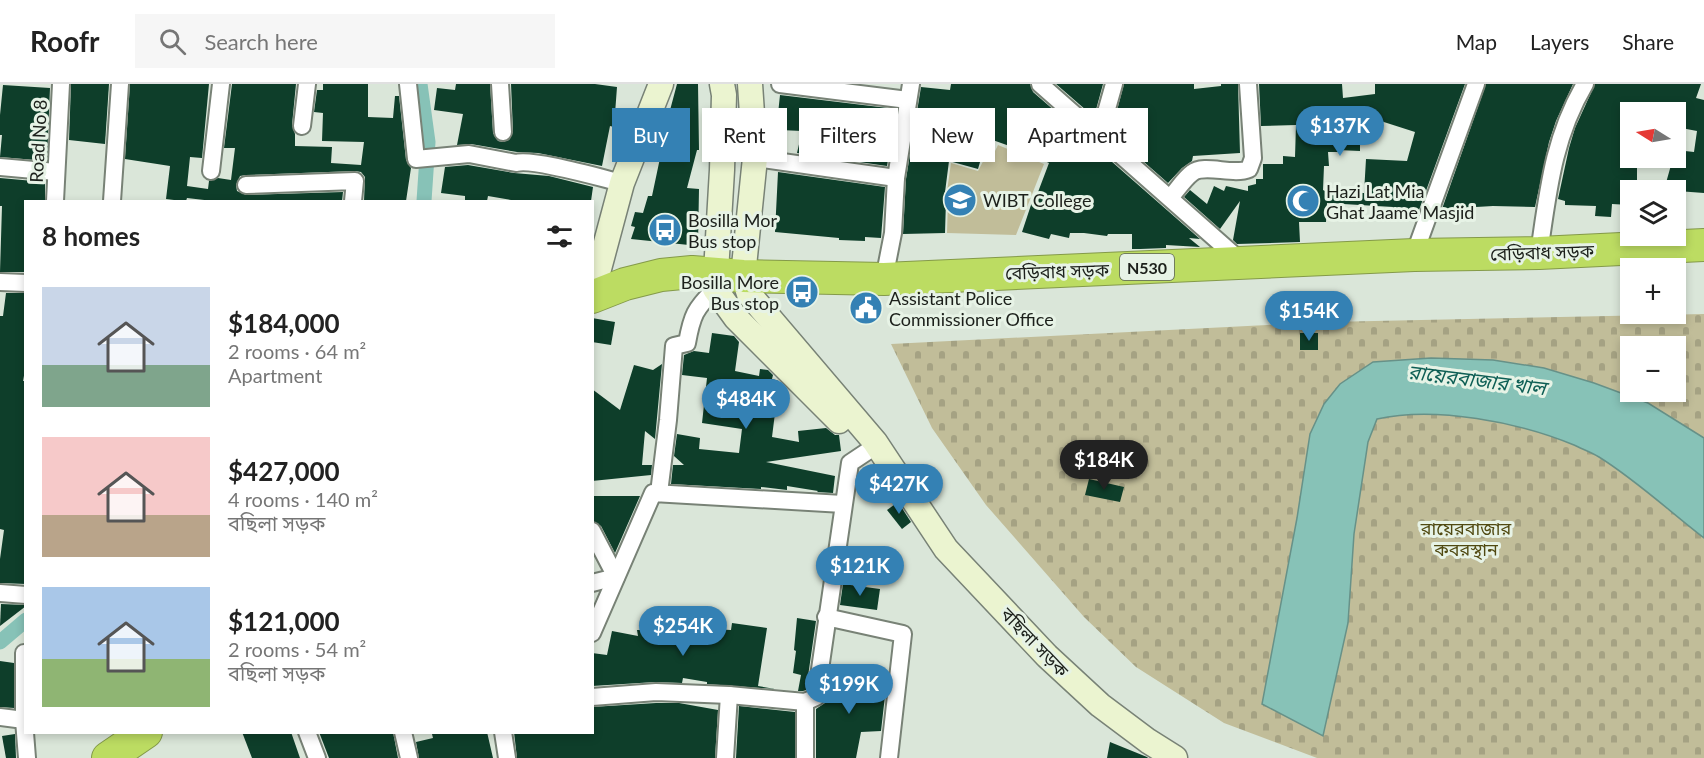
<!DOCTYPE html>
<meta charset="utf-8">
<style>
body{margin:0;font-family:Lato,"Noto Sans Bengali",sans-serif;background:#f6f6f6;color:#222;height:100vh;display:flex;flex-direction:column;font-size:22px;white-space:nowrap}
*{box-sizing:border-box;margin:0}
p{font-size:20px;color:#767676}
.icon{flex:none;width:33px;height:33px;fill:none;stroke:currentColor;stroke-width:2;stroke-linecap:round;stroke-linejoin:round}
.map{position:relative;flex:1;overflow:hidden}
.sheet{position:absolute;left:24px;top:116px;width:570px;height:534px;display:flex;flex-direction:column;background:#fff;border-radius:0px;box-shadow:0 3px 9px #0003}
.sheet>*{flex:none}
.guide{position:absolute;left:612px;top:24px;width:570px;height:54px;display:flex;gap:12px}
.needle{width:39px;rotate:281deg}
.buttons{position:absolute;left:1620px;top:18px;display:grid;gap:12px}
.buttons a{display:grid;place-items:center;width:66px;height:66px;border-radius:0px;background:#fff;box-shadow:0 3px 9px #0003;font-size:30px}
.price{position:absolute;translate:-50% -51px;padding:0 14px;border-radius:21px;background:#3481b4;color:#fff;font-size:20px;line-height:39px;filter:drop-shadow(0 2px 3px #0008)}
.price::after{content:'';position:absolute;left:50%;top:36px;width:18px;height:14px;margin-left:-9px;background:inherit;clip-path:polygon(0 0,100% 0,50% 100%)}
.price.current{background:#222;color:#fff}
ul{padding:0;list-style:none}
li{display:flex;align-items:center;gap:18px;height:150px;padding:0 18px}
li span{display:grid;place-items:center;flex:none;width:168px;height:120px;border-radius:0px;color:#555}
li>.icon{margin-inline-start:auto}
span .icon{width:72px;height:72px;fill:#fffc;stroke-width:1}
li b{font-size:26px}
h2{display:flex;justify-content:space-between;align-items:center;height:72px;padding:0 18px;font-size:26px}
.pill{padding:0 21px;border-radius:0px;background:#fff;box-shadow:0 3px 9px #0003;font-size:21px;line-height:54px}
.pill.current{background:#3481b4;color:#fff}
header{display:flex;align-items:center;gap:36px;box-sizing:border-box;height:84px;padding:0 30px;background:#fff;border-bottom:2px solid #e0e0e0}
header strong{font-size:28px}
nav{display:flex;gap:33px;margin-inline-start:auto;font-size:21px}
.search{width:420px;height:54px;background:#f6f6f6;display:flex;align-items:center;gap:15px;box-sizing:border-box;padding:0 21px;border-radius:0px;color:#767676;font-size:22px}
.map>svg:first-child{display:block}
.green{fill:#c1bd99}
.cemetery{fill:url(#cemetery-stones);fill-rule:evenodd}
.water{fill:#87c2b7;stroke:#679188;stroke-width:1.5}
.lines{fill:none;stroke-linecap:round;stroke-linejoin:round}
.canal{stroke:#87c2b7;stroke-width:15}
.building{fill:#0e3e2a;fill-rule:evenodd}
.street-casing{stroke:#788276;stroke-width:20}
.secondary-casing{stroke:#788276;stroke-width:27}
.highway-casing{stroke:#849a49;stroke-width:34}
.street{stroke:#fff;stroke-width:16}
.secondary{stroke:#ebf4d0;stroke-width:24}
.highway{stroke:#bcdc62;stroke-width:32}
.labels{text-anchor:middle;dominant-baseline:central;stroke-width:6;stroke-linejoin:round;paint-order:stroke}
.shield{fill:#e7f3e6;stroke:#595f58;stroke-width:1.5}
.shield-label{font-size:16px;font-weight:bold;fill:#1c201b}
.street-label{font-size:18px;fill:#1c201b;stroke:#e7f3e6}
.poi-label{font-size:18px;fill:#1c201b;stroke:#e7f3e6;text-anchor:start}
.park-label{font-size:18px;fill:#504911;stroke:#e7f3e6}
.water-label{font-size:20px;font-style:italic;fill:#0d5e54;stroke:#e7f3e6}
</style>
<header>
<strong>Roofr</strong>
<div class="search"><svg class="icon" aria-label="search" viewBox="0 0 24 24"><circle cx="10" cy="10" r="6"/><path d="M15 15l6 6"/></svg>Search here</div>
<nav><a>Map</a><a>Layers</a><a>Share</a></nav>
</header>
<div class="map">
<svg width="1704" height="674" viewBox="0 0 1704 674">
<defs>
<pattern id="cemetery-stones" width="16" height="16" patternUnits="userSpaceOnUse" patternTransform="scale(1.5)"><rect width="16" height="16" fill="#c1bd99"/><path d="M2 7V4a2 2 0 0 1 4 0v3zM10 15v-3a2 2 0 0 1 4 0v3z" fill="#a5a283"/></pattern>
</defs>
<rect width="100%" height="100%" fill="#dae6d9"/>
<polygon class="green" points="998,61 1044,80 1016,151 947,149 948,115 946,114 951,79 978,87 989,66 995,67"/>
<path class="cemetery" d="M1704 230V674H1317L1224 639 1136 583 1084 533 986 421 932 344 891 260 1328 238ZM1630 262H1676V308H1630Z"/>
<path class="water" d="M1431 274 1493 276 1544 284 1594 299 1648 319 1704 354V454C1669 427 1636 396 1599 373 1591 368 1582 365 1574 361 1519 338 1435 322 1377 335L1368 358 1354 450 1348 539 1323 652 1262 620 1297 434 1310 350 1324 320 1340 300 1373 278Z"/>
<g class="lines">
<g class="canal">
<polyline points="420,0 428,58 424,117"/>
<polyline points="0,558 26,536"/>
</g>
</g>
<g class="building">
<polygon points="71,0 109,0 105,60 69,56"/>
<polygon points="130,0 209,0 202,74 190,73 187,102 208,105 209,97 218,94 231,96 235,64 224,64 232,0 296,0 292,41 295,50 295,62 332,63 331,79 361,81 364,58 322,57 323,29 314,28 317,6 323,6 323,0 368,0 368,33 393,34 395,12 399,12 406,76 411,84 406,117 364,117 365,93 361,88 355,87 246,91 240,92 236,101 237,107 246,111 343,108 342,117 213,117 187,114 186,117 182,117 166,115 170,82 125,75"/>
<polygon points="456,0 490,0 493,49 498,57 503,58 509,56 513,48 511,0 595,0 617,3 614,43 610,42 602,82 538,69 517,68 471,60 457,61 463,30 434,26 437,4 455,6"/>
<polygon points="677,0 698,0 699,66 697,66 687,104 699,105 698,160 689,159 689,161 631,155 635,143 631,142 635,128 643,129 648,112 652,112 663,60 661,60"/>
<polygon points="951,0 1030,0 1033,8 1063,34 1059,43 1087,56 1200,155 1189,154 1200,163 1166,161 1166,164 1140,165 1132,165 1132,150 1108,150 1107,152 1084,149 1070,149 1069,154 1051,150 1049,155 1022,148 1033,115 1035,116 1049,79 1021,66 987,54 978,85 949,77 944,116 946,116 945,149 903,150 906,95 921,3 950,6"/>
<polygon points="1056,0 1103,0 1094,33"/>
<polygon points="1124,0 1194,0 1194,5 1221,2 1221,0 1238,0 1240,69 1193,72 1192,77 1182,84 1168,99 1111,49"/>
<path d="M1259 0H1342L1343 14 1375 10V0H1465L1415 137 1392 131 1393 123 1327 119 1326 138H1299L1300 158 1237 160 1233 156 1240 117 1220 145 1184 113 1190 106 1207 120 1214 102 1224 107 1226 102 1248 107V102L1256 100V95H1263V80H1283V72L1295 73 1296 41 1261 42ZM1362 31 1415 48 1407 77 1366 75 1364 109 1327 108 1323 106 1324 82H1329L1328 68H1338V66L1360 67V50H1363Z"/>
<polygon points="1486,0 1573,0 1556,37 1549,58 1535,123 1493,122 1442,125"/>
<polygon points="1595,0 1701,0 1696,14 1704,16 1704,109 1664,106 1673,74 1676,74 1676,66 1694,68 1697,47 1676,43 1676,28 1630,28 1630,74 1637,75 1637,106 1630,106 1630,121 1612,120 1611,133 1595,132 1596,122 1565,121 1565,117 1558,115 1569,64 1575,44"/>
<polygon points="3,1 50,4 47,77 0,73 2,51 0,51 0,31"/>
<polygon points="780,11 896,25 887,82 797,69 802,47 780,46 778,30"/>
<polygon points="468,81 514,89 549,92 593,103 591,117 517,117 488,112 487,117 465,117 465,112 441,109 445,83"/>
<polygon points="778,88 885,103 881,154 865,153 865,157 839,156 839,154 775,148"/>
<polygon points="0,94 45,98 45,117 26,117 26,188 0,188 2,122 0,122"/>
<polygon points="6,209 26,209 26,281 23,297 26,297 26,500 0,499 0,475 4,446 0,445 0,232 3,232"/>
<polygon points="592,234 615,238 611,261 592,258"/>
<polygon points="712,249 734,252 739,258 735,287 759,292 760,285 768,286 773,291 772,295 779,297 772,353 799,358 798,347 826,344 835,351 839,351 841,367 766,378 835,392 833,409 817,408 818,407 787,402 787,406 761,403 761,405 671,400 673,381 684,381 674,372 677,350 700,354 699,365 739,369 742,345 702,339 707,294 682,291 684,271 694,267 709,269"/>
<rect x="1300" y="249" width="18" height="17"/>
<polygon points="662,280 655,355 645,347 642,381 652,381 651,391 592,397 592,305 620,326 634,281 653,286"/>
<polygon points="1089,395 1124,403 1120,418 1085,411"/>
<polygon points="592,412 640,412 615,469 601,442 592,437"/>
<polygon points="898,418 911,438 902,445 887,426"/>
<polygon points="843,500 880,505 877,526 840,521"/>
<polygon points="1,520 26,521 26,522 0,542"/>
<polygon points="797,534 816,537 806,606 803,607 798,607 801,591 793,589 796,567 794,566"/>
<polygon points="732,539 767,544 758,602 775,605 707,600 707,598 683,594 682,599 655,598 592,602 592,569 607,571 612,547 638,552 637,546 691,546 691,544 731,546"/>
<polygon points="0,577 14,579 14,624 0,623"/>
<polygon points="830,590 863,591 863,595 887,594 881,647 861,648 856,674 816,674 816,625 825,619"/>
<polygon points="656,619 679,619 718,626 715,674 517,674 514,648 592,648 592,623"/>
<polygon points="739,622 795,628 795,674 736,674"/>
<polygon points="242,648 291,648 300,674 252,674"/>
<polygon points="319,648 393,648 398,674 329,674"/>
<polygon points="443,648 487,648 493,674 419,674 416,658 433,654 432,650"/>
<polygon points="15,650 16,674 6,674 2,652"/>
<polygon points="1110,658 1147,673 1148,674 1107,674"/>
</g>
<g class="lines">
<g class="street-casing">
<g id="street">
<path d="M408 0 416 75 469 70 516 79C532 74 601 94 622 99"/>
<polyline points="500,0 503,48"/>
<polyline points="780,0 908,16"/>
<polyline points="1040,0 1243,179"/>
<polyline points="302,42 307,0"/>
<polyline points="1099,53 1114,0"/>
<polyline points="755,74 896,94"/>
<polyline points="0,83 56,88"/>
<polyline points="211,87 221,0"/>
<polyline points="246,101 355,97 353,117"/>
<path d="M1170 114C1177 106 1184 95 1192 89 1204 79 1233 92 1249 85L1253 74 1248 0"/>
<polyline points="55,117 61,0"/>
<polyline points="112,117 120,0"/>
<path d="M1539 169C1548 108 1553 54 1585 0"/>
<polyline points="1414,171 1476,0"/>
<polyline points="884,195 893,149 896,94 911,0"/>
<polyline points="0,198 26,199"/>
<path d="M659 409 668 336 674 262 687 259C692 231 695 225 715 205"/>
<polyline points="592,447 616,493"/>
<polyline points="592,499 616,493"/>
<polyline points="0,509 26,511"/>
<polyline points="826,533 903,550 889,674"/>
<polyline points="592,549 653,409 843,420"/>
<polyline points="24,569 24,636 27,674"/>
<polyline points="592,613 656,608 729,611 805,618 816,613 850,379 868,367"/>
<polyline points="805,618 805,674"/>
<polyline points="0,633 24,636"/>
<polyline points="307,648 317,674"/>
<polyline points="403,648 409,674"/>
<polyline points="503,648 507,674"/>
<polyline points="725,674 729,611"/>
</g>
</g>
<g class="secondary-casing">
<g id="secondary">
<polyline points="722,0 724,11 722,86 715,205 736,234 839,337"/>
<polyline points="750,0 755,74 743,192 749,210 875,358 946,465 1047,572 1100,621 1148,657 1175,674"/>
<polyline points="592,211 622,99 661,0"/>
</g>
</g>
<g class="highway-casing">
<g id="highway">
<polyline points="592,213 625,200 661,191 692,188 743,192 884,195 1414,171 1539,169 1704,161"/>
<polyline points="108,674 146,648"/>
</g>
</g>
<use href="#street" class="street"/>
<use href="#secondary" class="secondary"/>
<use href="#highway" class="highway"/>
</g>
<defs>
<g id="university-disc" transform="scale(1.725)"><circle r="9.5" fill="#3481b4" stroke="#e7f3e6"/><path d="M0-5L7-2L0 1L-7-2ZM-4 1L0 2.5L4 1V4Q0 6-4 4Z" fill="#fff"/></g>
<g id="mosque-disc" transform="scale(1.725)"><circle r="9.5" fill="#3481b4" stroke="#e7f3e6"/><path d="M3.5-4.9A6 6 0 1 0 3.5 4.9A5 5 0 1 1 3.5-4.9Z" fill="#fff"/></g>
<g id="bus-disc" transform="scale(1.725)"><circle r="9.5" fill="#3481b4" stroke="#e7f3e6"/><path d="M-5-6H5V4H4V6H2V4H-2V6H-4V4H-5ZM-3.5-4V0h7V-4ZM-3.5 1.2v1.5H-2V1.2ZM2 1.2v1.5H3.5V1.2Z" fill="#fff"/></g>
<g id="civic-disc" transform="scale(1.725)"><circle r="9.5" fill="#3481b4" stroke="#e7f3e6"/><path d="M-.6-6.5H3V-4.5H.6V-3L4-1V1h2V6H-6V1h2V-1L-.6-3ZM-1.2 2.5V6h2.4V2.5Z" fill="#fff"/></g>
</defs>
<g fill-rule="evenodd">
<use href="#university-disc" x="960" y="116"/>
<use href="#mosque-disc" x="1303" y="117"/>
<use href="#bus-disc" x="665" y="146"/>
<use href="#bus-disc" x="802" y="208"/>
<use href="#civic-disc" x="866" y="224"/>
</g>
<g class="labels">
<rect class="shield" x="1120" y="170" width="54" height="26" rx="4.5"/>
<g class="shield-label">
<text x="1147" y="183">N530</text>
</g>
<g class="street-label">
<text transform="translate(38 57) rotate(-87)">Road No 8</text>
<text transform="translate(1542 168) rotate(-2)">বেড়িবাধ সড়ক</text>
<text transform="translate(1057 187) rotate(-2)">বেড়িবাধ সড়ক</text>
<text transform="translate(1035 558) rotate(46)">বছিলা সড়ক</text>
</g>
<g class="poi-label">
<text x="1326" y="107">Hazi Lat Mia<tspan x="1326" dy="21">Ghat Jaame Masjid</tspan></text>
<text x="983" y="116">WIBT College</text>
<text x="688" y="136">Bosilla Mor<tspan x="688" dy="21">Bus stop</tspan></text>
<text x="779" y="198" text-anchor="end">Bosilla More<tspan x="779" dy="21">Bus stop</tspan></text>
<text x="889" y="214">Assistant Police<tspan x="889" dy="21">Commissioner Office</tspan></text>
</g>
<g class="park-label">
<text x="1466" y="444">রায়েরবাজার<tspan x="1466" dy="21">কবরস্থান</tspan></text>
</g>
<g class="water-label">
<text transform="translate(1477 295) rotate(7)">রায়েরবাজার খাল</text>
</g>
</g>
</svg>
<div class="buttons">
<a><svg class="needle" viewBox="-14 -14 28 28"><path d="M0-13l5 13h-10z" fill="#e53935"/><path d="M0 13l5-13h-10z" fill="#767676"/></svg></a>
<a><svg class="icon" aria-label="layers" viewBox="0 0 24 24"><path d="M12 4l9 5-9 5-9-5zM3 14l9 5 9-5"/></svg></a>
<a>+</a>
<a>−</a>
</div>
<b class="price" style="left:1340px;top:73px">$137K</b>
<b class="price" style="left:1309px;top:258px">$154K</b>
<b class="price" style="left:746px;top:346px">$484K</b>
<b class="price current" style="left:1104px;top:407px">$184K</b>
<b class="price" style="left:899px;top:431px">$427K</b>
<b class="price" style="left:860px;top:513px">$121K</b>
<b class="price" style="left:683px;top:573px">$254K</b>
<b class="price" style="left:849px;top:631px">$199K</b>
<div class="guide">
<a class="pill current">Buy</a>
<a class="pill">Rent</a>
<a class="pill">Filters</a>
<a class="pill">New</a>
<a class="pill">Apartment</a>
</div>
<section class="sheet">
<h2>8 homes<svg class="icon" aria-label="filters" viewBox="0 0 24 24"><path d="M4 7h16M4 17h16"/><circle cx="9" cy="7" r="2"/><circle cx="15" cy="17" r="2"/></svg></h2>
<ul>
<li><span style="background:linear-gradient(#c9d6e8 65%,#7fa58c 0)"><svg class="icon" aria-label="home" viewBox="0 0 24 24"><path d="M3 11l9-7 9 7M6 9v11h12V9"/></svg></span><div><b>$184,000</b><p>2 rooms · 64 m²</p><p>Apartment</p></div></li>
<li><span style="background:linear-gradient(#f6c9c9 65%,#b9a48a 0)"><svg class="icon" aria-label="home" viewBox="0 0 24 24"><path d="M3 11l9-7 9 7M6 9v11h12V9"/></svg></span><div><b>$427,000</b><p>4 rooms · 140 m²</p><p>বছিলা সড়ক</p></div></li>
<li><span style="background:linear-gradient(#a9c7e8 60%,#8fb573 0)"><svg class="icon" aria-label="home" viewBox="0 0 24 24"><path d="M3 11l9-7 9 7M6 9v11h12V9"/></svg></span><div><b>$121,000</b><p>2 rooms · 54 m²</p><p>বছিলা সড়ক</p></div></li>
</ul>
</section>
</div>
